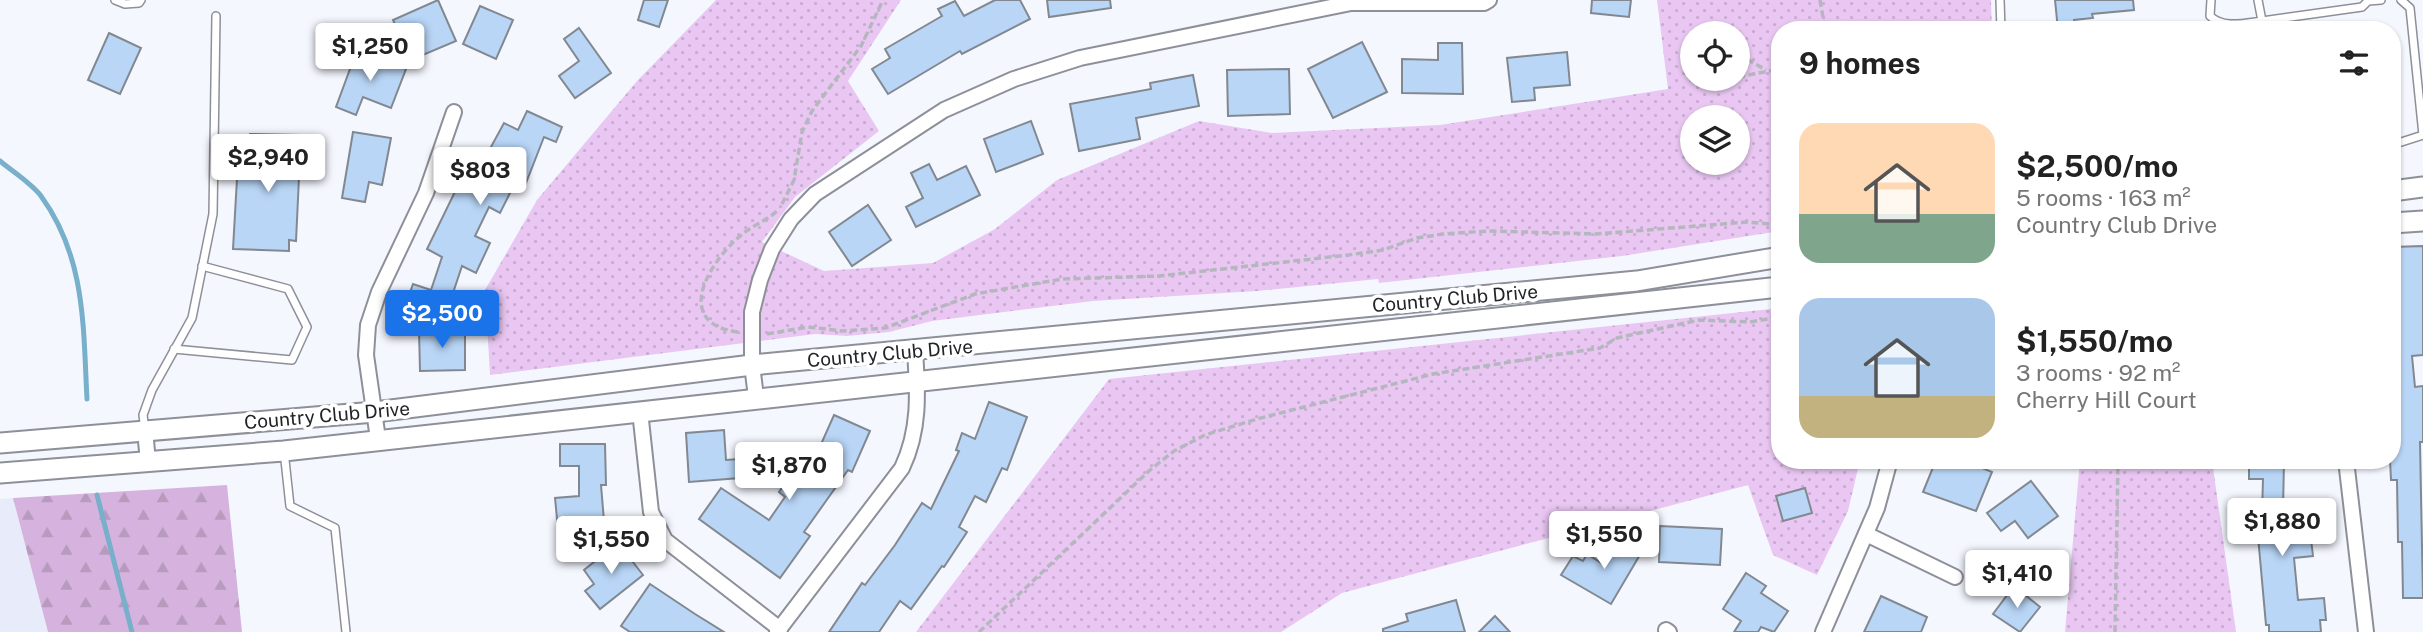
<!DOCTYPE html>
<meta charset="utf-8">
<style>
body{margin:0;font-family:"Public Sans",sans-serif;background:#f2f2f2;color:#222;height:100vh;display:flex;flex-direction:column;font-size:26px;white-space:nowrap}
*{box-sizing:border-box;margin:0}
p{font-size:23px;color:#767676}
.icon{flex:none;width:38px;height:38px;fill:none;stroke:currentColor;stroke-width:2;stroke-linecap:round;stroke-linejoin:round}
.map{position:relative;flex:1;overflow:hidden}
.details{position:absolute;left:1771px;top:21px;width:630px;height:448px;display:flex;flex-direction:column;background:#fff;border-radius:28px;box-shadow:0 2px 5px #0004}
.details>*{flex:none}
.controls{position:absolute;left:1680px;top:21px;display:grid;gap:14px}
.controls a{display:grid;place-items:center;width:70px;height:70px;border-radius:50%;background:#fff;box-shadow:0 2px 5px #0004;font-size:35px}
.price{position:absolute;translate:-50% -60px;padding:0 16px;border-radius:7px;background:#fff;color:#222;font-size:23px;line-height:46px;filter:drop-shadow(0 2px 4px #0008)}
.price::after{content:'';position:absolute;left:50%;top:42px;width:21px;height:16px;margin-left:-10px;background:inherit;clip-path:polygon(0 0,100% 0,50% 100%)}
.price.on{background:#1a73e8;color:#fff}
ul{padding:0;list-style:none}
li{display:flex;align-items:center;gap:21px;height:175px;padding:0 28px}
li span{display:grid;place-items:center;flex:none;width:196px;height:140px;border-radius:21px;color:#555}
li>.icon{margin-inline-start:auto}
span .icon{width:84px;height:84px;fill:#fffc;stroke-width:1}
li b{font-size:30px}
h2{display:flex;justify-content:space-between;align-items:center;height:84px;padding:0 28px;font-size:30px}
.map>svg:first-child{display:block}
.built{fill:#e8ebf9}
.grass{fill:url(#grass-dots);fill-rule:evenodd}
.forest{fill:url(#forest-firs)}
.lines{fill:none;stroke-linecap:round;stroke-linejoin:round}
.stream{stroke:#78afca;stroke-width:5}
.building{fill:#b9d6f7;stroke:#828890;stroke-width:2}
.lane-casing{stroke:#8e9099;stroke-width:10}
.street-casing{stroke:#8e9099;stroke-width:18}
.secondary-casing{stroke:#8e9099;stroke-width:23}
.path{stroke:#b5b7be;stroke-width:3.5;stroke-dasharray:7 3.5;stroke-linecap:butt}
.lane{stroke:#fff;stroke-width:7}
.street{stroke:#fff;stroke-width:14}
.secondary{stroke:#fff;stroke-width:19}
.labels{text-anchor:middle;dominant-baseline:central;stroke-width:7;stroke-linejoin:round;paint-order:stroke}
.street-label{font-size:19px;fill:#232428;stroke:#fff}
</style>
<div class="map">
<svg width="2423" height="632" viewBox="0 0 2423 632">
<defs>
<pattern id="grass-dots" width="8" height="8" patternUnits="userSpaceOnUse" patternTransform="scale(1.75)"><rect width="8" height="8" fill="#e9c7f2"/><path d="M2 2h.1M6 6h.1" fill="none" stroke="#c8abd0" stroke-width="1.8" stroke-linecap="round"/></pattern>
<pattern id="forest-firs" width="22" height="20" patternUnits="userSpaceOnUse" patternTransform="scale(1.75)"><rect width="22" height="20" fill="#d5b3de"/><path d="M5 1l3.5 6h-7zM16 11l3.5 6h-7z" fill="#b79abe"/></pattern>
</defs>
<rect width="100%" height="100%" fill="#f5f7ff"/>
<polygon class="built" points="13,498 48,632 0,632 0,499"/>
<g class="grass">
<path d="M716 0H901L848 81 879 131 795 197 762 242 824 271 933 263 995 229 1057 180 1199 121 1272 133 1440 125 1668 89 1657 0H1991L1992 30H1780V231L1622 256 1379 283 1378 279 1257 291 1093 301 932 321 889 332 847 336 815 334 490 375 485 290 537 200 637 81ZM1692 33H1738V79H1692ZM1692 117H1738V163H1692Z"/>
<polygon points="1780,308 1780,460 1860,460 1848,511 1817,575 1773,555 1748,485 1342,593 1281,632 916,632 1109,379"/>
<polygon points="2080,460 2212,460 2236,632 2065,632"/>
</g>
<polygon class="forest" points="227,485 242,632 48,632 13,498"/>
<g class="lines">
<g class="stream">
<path d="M0 161C13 172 31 183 41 196 86 258 83 326 87 399"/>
<polyline points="97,495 132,632"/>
</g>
</g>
<g class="building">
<polygon points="438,0 456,41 411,60 393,20"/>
<polygon points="644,0 668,0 659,27 638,20"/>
<polygon points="995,0 1020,0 1030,19 962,54 960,51 888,94 872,69 890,58 885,49 942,16 938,9 955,1 964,16"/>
<polygon points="1047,0 1110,0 1111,8 1049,17"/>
<polygon points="1592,0 1631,0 1629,17 1591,13"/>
<polygon points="2055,0 2133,0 2134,10 2092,14 2093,18 2074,20 2075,30 2058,30"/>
<polygon points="480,6 513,20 496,59 463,44"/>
<polygon points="579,28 611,73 575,98 559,76 579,61 564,39"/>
<polygon points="109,33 141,48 120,94 88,80"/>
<polygon points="1362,42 1387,92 1333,118 1308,69"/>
<polygon points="1438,43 1462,43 1463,94 1402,93 1402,59 1438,60"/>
<polygon points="357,50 406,69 391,108 363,97 356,115 336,107"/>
<polygon points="1567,52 1570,85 1534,88 1535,100 1512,102 1507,58"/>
<polygon points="1289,69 1290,114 1228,116 1227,70"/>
<polygon points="1193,75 1199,106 1136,118 1140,139 1079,151 1070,104 1151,89 1150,83"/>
<polygon points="527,111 562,127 556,142 544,137 524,188 515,183 500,213 489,207 475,236 490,243 476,273 462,266 445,317 406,304 413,284 431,290 442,257 427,249 469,163 479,169 504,123 518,130"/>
<polygon points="1031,121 1043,154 996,172 984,139"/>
<polygon points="353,132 391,138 382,185 369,182 365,202 342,198"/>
<polygon points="250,134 301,135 296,241 289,240 289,251 233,249 238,161 249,161"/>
<polygon points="929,164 937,180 966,166 980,195 916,227 906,207 923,198 911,173"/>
<polygon points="868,205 891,240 852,266 829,232"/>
<polygon points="2423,246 2423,355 2412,356 2415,387 2423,386 2423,442 2420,442 2423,598 2403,598 2402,542 2398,542 2397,480 2391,480 2390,460 2392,247"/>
<polygon points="419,330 465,330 465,370 420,371"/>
<polygon points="989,402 1027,417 1007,470 1002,468 986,502 975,496 959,527 967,532 944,567 942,566 911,609 900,601 879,632 829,632 862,583 865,585 895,545 922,503 931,509 959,451 956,450 962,433 975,439"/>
<polygon points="834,415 870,431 852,472 848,470 804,532 810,536 780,578 699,519 721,488 769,520 785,497 779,492 806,454 814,460"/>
<polygon points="724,430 726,460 739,459 740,478 689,482 686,433"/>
<polygon points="560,444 605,444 606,485 601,485 606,545 576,548 574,528 558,529 555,498 579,496 579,466 560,466"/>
<polygon points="1936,460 1963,460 1992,472 1976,511 1923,492"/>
<polygon points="2249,460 2284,460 2283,511 2288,534 2310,531 2313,556 2294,558 2298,600 2324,598 2326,620 2320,620 2321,632 2269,632 2269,625 2266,625 2256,514 2262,514 2263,479 2249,479"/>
<polygon points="2031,481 2058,516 2028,538 2015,521 2001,531 1987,513"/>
<polygon points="1805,488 1812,513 1783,521 1776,496"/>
<polygon points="1660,526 1722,529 1720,565 1659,562"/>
<polygon points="1618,538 1641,553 1611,604 1561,575 1573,556 1583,561 1587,554 1603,564"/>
<polygon points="618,543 643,575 600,609 585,591 594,584 584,570"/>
<polygon points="1746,573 1766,586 1761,593 1788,611 1774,632 1761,627 1758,632 1734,632 1741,621 1723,609"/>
<polygon points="650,584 695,614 724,632 630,632 621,626"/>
<polygon points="2014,586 2040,607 2020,632 1993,614"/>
<polygon points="1881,596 1927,617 1921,632 1864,632"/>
<polygon points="1456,600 1465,632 1383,632 1383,629 1408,621 1406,614"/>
<polygon points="1495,616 1510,632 1479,632"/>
</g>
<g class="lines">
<g class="lane-casing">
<g id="lane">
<polyline points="115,0 125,4 139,3 141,0"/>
<polyline points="2000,0 2001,30"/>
<path d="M2211 0 2210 16C2223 29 2245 23 2262 21L2258 0"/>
<polyline points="2263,30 2262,21 2362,7 2368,1 2381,0"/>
<polyline points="2392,145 2423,135 2410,8 2401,0"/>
<polyline points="174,349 292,360 307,327 288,289 202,266"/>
<polyline points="145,430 143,415 152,390 192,318 213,214 216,16"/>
<polyline points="284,451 290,506 335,528 346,632"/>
</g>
</g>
<g class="street-casing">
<g id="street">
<polyline points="756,397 752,365 752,312 760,280 772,249 791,219 815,194 944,110 1014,79 1080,58 1351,3 1484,3 1489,0"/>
<polyline points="640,411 651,512 665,540 780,629"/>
<polyline points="145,431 148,461"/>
<polyline points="378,439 366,355 368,325 379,292 426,193 454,112"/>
<polyline points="2346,460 2366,632"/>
<polyline points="1866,534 1955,577"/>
<polyline points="1666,630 1669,632"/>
<path d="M777 632 902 468C920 430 918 393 915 351"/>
<polyline points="1823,632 1877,508 1890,460"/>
</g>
</g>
<g class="secondary-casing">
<g id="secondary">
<polyline points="2392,191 2423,187"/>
<polyline points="2392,223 2423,221"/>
<polyline points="0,443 375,412 752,365 1637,281 1780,257"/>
<polyline points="0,473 284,451 1780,287"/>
</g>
</g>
<g class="path">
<polyline points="1820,0 1824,23 1829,30"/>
<polyline points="1738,54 1766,70"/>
<polyline points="1738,77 1780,69"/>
<polyline points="782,204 794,180 802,132 812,111 861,46 883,0"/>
<path d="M738 332C669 323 712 257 745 232 756 224 767 220 777 211"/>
<polyline points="767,334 808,327 842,331 885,328 975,294 1062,279 1159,276 1348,255 1383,250 1417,238 1443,234 1489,231 1596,234 1747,222 1780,225"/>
<polyline points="979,632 1150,470 1174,451 1205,435 1257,419 1433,374 1600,348 1617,338 1699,320 1750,322 1780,317"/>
<polyline points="2115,632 2118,460"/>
</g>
<use href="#lane" class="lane"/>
<use href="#street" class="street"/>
<use href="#secondary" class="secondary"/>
</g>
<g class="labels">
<g class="street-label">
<text transform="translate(1455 298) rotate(-5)">Country Club Drive</text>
<text transform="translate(890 353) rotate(-5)">Country Club Drive</text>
<text transform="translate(327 415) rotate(-5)">Country Club Drive</text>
</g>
</g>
</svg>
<div class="controls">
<a><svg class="icon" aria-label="locate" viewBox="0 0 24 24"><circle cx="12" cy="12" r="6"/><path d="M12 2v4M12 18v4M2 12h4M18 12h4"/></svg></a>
<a><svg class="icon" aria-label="layers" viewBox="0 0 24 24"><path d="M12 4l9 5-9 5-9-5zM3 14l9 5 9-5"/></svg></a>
</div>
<b class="price" style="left:370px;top:83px">$1,250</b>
<b class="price" style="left:268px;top:194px">$2,940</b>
<b class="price" style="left:480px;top:207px">$803</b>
<b class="price on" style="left:442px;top:350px">$2,500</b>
<b class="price" style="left:789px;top:502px">$1,870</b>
<b class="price" style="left:2282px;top:558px">$1,880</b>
<b class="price" style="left:1604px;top:571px">$1,550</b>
<b class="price" style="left:611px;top:576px">$1,550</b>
<b class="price" style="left:2017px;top:610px">$1,410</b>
<section class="details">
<h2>9 homes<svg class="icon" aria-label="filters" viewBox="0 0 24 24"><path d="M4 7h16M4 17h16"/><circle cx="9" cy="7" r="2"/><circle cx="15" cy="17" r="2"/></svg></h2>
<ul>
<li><span style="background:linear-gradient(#ffd9b3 65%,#7fa58c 0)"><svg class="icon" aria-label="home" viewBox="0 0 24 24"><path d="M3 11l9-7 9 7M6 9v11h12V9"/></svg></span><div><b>$2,500/mo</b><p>5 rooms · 163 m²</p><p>Country Club Drive</p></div></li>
<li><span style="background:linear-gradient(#a9c7e8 70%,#c2b280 0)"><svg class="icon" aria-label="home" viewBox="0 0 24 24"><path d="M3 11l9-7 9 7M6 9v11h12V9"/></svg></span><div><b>$1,550/mo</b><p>3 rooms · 92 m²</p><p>Cherry Hill Court</p></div></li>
</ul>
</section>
</div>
